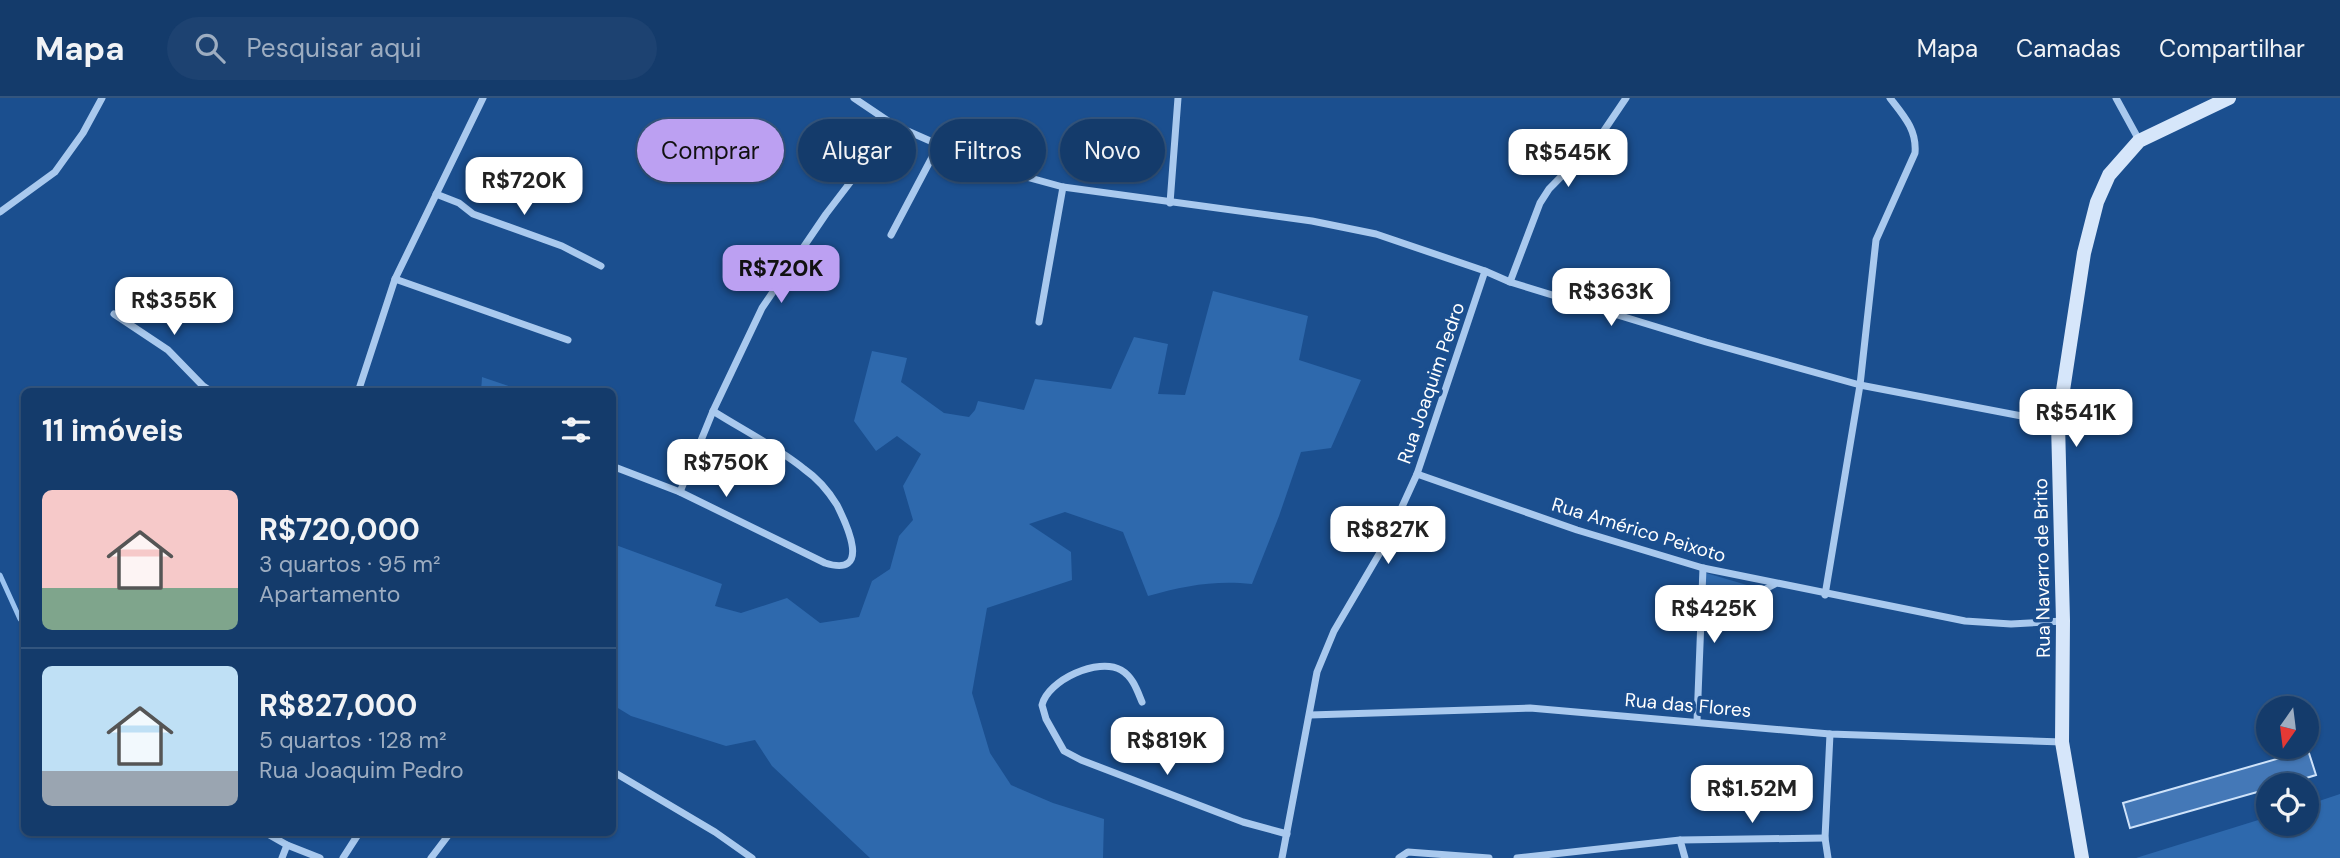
<!DOCTYPE html>
<html lang="pt">
<meta charset="utf-8">
<style>
body{margin:0;font-family:"DM Sans",sans-serif;background:#1d4271;color:#f1f3f6;height:100vh;display:flex;flex-direction:column;font-size:26px;white-space:nowrap}
*{box-sizing:border-box;margin:0}
p{font-size:23px;color:#9dadc1}
.icon{flex:none;width:38px;height:38px;fill:none;stroke:currentColor;stroke-width:2;stroke-linecap:round;stroke-linejoin:round}
.map{position:relative;flex:1;overflow:hidden}
.panel{position:absolute;left:21px;top:290px;width:595px;height:448px;display:flex;flex-direction:column;background:#143b6b;border-radius:10px;box-shadow:0 2px 5px #0004,0 0 0 2px #33557e}
.panel>*{flex:none}
.hud{position:absolute;left:637px;top:21px;width:665px;height:63px;display:flex;gap:14px}
.needle{width:46px;rotate:194deg}
.buttons{position:absolute;left:2256px;top:598px;display:grid;gap:14px}
.buttons a{display:grid;place-items:center;width:63px;height:63px;border-radius:50%;background:#143b6b;box-shadow:0 2px 5px #0004,0 0 0 2px #33557e;font-size:35px}
.price{position:absolute;translate:-50% -60px;padding:0 16px;border-radius:14px;background:#fff;color:#222;font-size:23px;line-height:46px;filter:drop-shadow(0 2px 4px #0008)}
.price::after{content:'';position:absolute;left:50%;top:42px;width:21px;height:16px;margin-left:-10px;background:inherit;clip-path:polygon(0 0,100% 0,50% 100%)}
.price.selected{background:#bca0f2;color:#111}
ul{padding:0;list-style:none}
li{display:flex;align-items:center;gap:21px;height:175px;padding:0 21px}
li+li{border-top:2px solid #33557e}
li span{display:grid;place-items:center;flex:none;width:196px;height:140px;border-radius:10px;color:#555}
li>.icon{margin-inline-start:auto}
span .icon{width:84px;height:84px;fill:#fffc;stroke-width:1}
li b{font-size:30px}
h2{display:flex;justify-content:space-between;align-items:center;height:84px;padding:0 21px;font-size:30px}
.pill{padding:0 24px;border-radius:32px;background:#143b6b;box-shadow:0 2px 5px #0004,0 0 0 2px #33557e;font-size:24px;line-height:63px}
.pill.selected{background:#bca0f2;color:#111}
header{display:flex;align-items:center;gap:42px;box-sizing:border-box;height:98px;padding:0 35px;background:#143b6b;border-bottom:2px solid #33557e}
header strong{font-size:33px}
nav{display:flex;gap:38px;margin-inline-start:auto;font-size:24px}
.search{width:490px;height:63px;background:#1d4271;display:flex;align-items:center;gap:18px;box-sizing:border-box;padding:0 24px;border-radius:38px;color:#9dadc1;font-size:26px}
.map>svg:first-child{display:block}
.green{fill:#2e69ad}
.lines{fill:none;stroke-linecap:round;stroke-linejoin:round}
.stream{stroke:#9cc4f0;stroke-width:5}
.building{fill:#4478b7;stroke:#cfe3fa;stroke-width:2}
.street{stroke:#a9c9ee;stroke-width:7}
.secondary{stroke:#d6e6fa;stroke-width:14}
.labels{text-anchor:middle;dominant-baseline:central;stroke-width:7;stroke-linejoin:round;paint-order:stroke}
.street-label{font-size:19px;fill:#fff;stroke:#1b4f8f}
</style>
<header>
<strong>Mapa</strong>
<div class="search"><svg class="icon" aria-label="search" viewBox="0 0 24 24"><circle cx="10" cy="10" r="6"/><path d="M15 15l6 6"/></svg>Pesquisar aqui</div>
<nav><a>Mapa</a><a>Camadas</a><a>Compartilhar</a></nav>
</header>
<div class="map">
<svg width="2340" height="760" viewBox="0 0 2340 760">
<rect width="100%" height="100%" fill="#1b4f8f"/>
<g class="green">
<path d="M1213 193 1308 218 1299 262 1361 282 1331 350 1301 354 1279 418 1252 486C1214 482 1184 488 1148 498L1123 434 1065 414 1029 426 1071 454 1072 482 987 510 972 595 990 655 1011 687 1053 705 1104 721 1103 760H870L772 668 755 642 726 648 631 618 613 607V446L722 486 715 508 741 515 787 500 820 525 859 519 872 483 890 471 899 438 913 422 903 388 921 356 897 338 876 353 854 323 872 253 907 260 901 284 944 315 969 319 975 312 978 303 1024 312 1035 281 1111 291 1134 239 1168 246 1158 296 1185 297Z"/>
<polygon points="482,279 526,294 481,294"/>
<polygon points="1706,475 1757,490 1705,514"/>
<polygon points="2340,696 2340,760 2136,760 2268,719 2268,726 2306,726 2307,707"/>
</g>
<g class="lines">
<polyline class="stream" points="0,477 20,521"/>
</g>
<polygon class="building" points="2308,652 2316,677 2280,688 2268,688 2268,691 2130,730 2123,705"/>
<g class="lines">
<g class="street">
<polyline points="854,0 894,27 987,68 1063,89 1312,123 1376,136 1485,173 1510,184 1706,244 1860,287 2058,325"/>
<polyline points="2116,0 2139,42"/>
<polyline points="436,96 459,105 473,116 562,148 601,168"/>
<polyline points="1170,105 1178,0"/>
<polyline points="0,114 55,74 83,35 102,0"/>
<polyline points="891,137 938,48"/>
<polyline points="395,181 568,242"/>
<polyline points="1510,184 1540,105 1549,91 1599,40 1626,0"/>
<polyline points="114,216 168,252 203,288 212,294"/>
<polyline points="1039,224 1063,89"/>
<polyline points="358,294 395,181 483,0"/>
<path d="M612 368 680 394 825 465C872 480 847 427 837 407 829 394 817 380 804 371 777 349 743 332 713 313"/>
<polyline points="1417,376 1577,432 1703,470 1965,523 2011,526 2063,523"/>
<polyline points="680,394 713,313 762,210 826,116 894,27"/>
<path d="M1825 497 1860 287 1876 142 1915 55C1917 32 1904 18 1890 0"/>
<polyline points="1701,525 1775,486"/>
<path d="M1142 604C1137 592 1133 579 1121 572 1098 559 1048 582 1042 607L1046 621 1064 653 1081 662 1243 724 1287 736"/>
<polyline points="1310,617 1530,610 1830,636 2062,644"/>
<polyline points="1697,623 1703,470"/>
<polyline points="612,673 715,734 752,760"/>
<polyline points="266,735 287,747 320,760"/>
<polyline points="1680,742 1685,760"/>
<polyline points="282,760 287,747"/>
<polyline points="343,760 359,735"/>
<polyline points="431,760 450,735"/>
<polyline points="1282,760 1317,574 1334,533 1385,446 1417,376 1485,173"/>
<polyline points="1399,760 1408,754 1489,760"/>
<polyline points="1517,760 1680,742 1825,740"/>
<polyline points="1828,760 1825,740 1830,636"/>
</g>
<polyline class="secondary" points="2082,760 2062,644 2063,523 2058,325 2084,155 2097,104 2109,77 2139,43 2229,0"/>
</g>
<g class="labels">
<g class="street-label">
<text transform="translate(1431 285) rotate(-71)">Rua Joaquim Pedro</text>
<text transform="translate(1639 432) rotate(17)">Rua Américo Peixoto</text>
<text transform="translate(2042 470) rotate(-91)">Rua Navarro de Brito</text>
<text transform="translate(1688 607) rotate(5)">Rua das Flores</text>
</g>
</g>
</svg>
<div class="buttons">
<a><svg class="needle" viewBox="-14 -14 28 28"><path d="M0-13l5 13h-10z" fill="#e53935"/><path d="M0 13l5-13h-10z" fill="#9dadc1"/></svg></a>
<a><svg class="icon" aria-label="locate" viewBox="0 0 24 24"><circle cx="12" cy="12" r="6"/><path d="M12 2v4M12 18v4M2 12h4M18 12h4"/></svg></a>
</div>
<b class="price" style="left:1568px;top:91px">R$545K</b>
<b class="price" style="left:524px;top:119px">R$720K</b>
<b class="price selected" style="left:781px;top:207px">R$720K</b>
<b class="price" style="left:1611px;top:230px">R$363K</b>
<b class="price" style="left:174px;top:239px">R$355K</b>
<b class="price" style="left:2076px;top:351px">R$541K</b>
<b class="price" style="left:726px;top:401px">R$750K</b>
<b class="price" style="left:1388px;top:468px">R$827K</b>
<b class="price" style="left:1714px;top:547px">R$425K</b>
<b class="price" style="left:1167px;top:679px">R$819K</b>
<b class="price" style="left:1752px;top:727px">R$1.52M</b>
<div class="hud">
<a class="pill selected">Comprar</a>
<a class="pill">Alugar</a>
<a class="pill">Filtros</a>
<a class="pill">Novo</a>
</div>
<section class="panel">
<h2>11 imóveis<svg class="icon" aria-label="filters" viewBox="0 0 24 24"><path d="M4 7h16M4 17h16"/><circle cx="9" cy="7" r="2"/><circle cx="15" cy="17" r="2"/></svg></h2>
<ul>
<li><span style="background:linear-gradient(#f6c9c9 70%,#7fa58c 0)"><svg class="icon" aria-label="home" viewBox="0 0 24 24"><path d="M3 11l9-7 9 7M6 9v11h12V9"/></svg></span><div><b>R$720,000</b><p>3 quartos · 95 m²</p><p>Apartamento</p></div></li>
<li><span style="background:linear-gradient(#bfe0f5 75%,#9aa5b1 0)"><svg class="icon" aria-label="home" viewBox="0 0 24 24"><path d="M3 11l9-7 9 7M6 9v11h12V9"/></svg></span><div><b>R$827,000</b><p>5 quartos · 128 m²</p><p>Rua Joaquim Pedro</p></div></li>
</ul>
</section>
</div>
